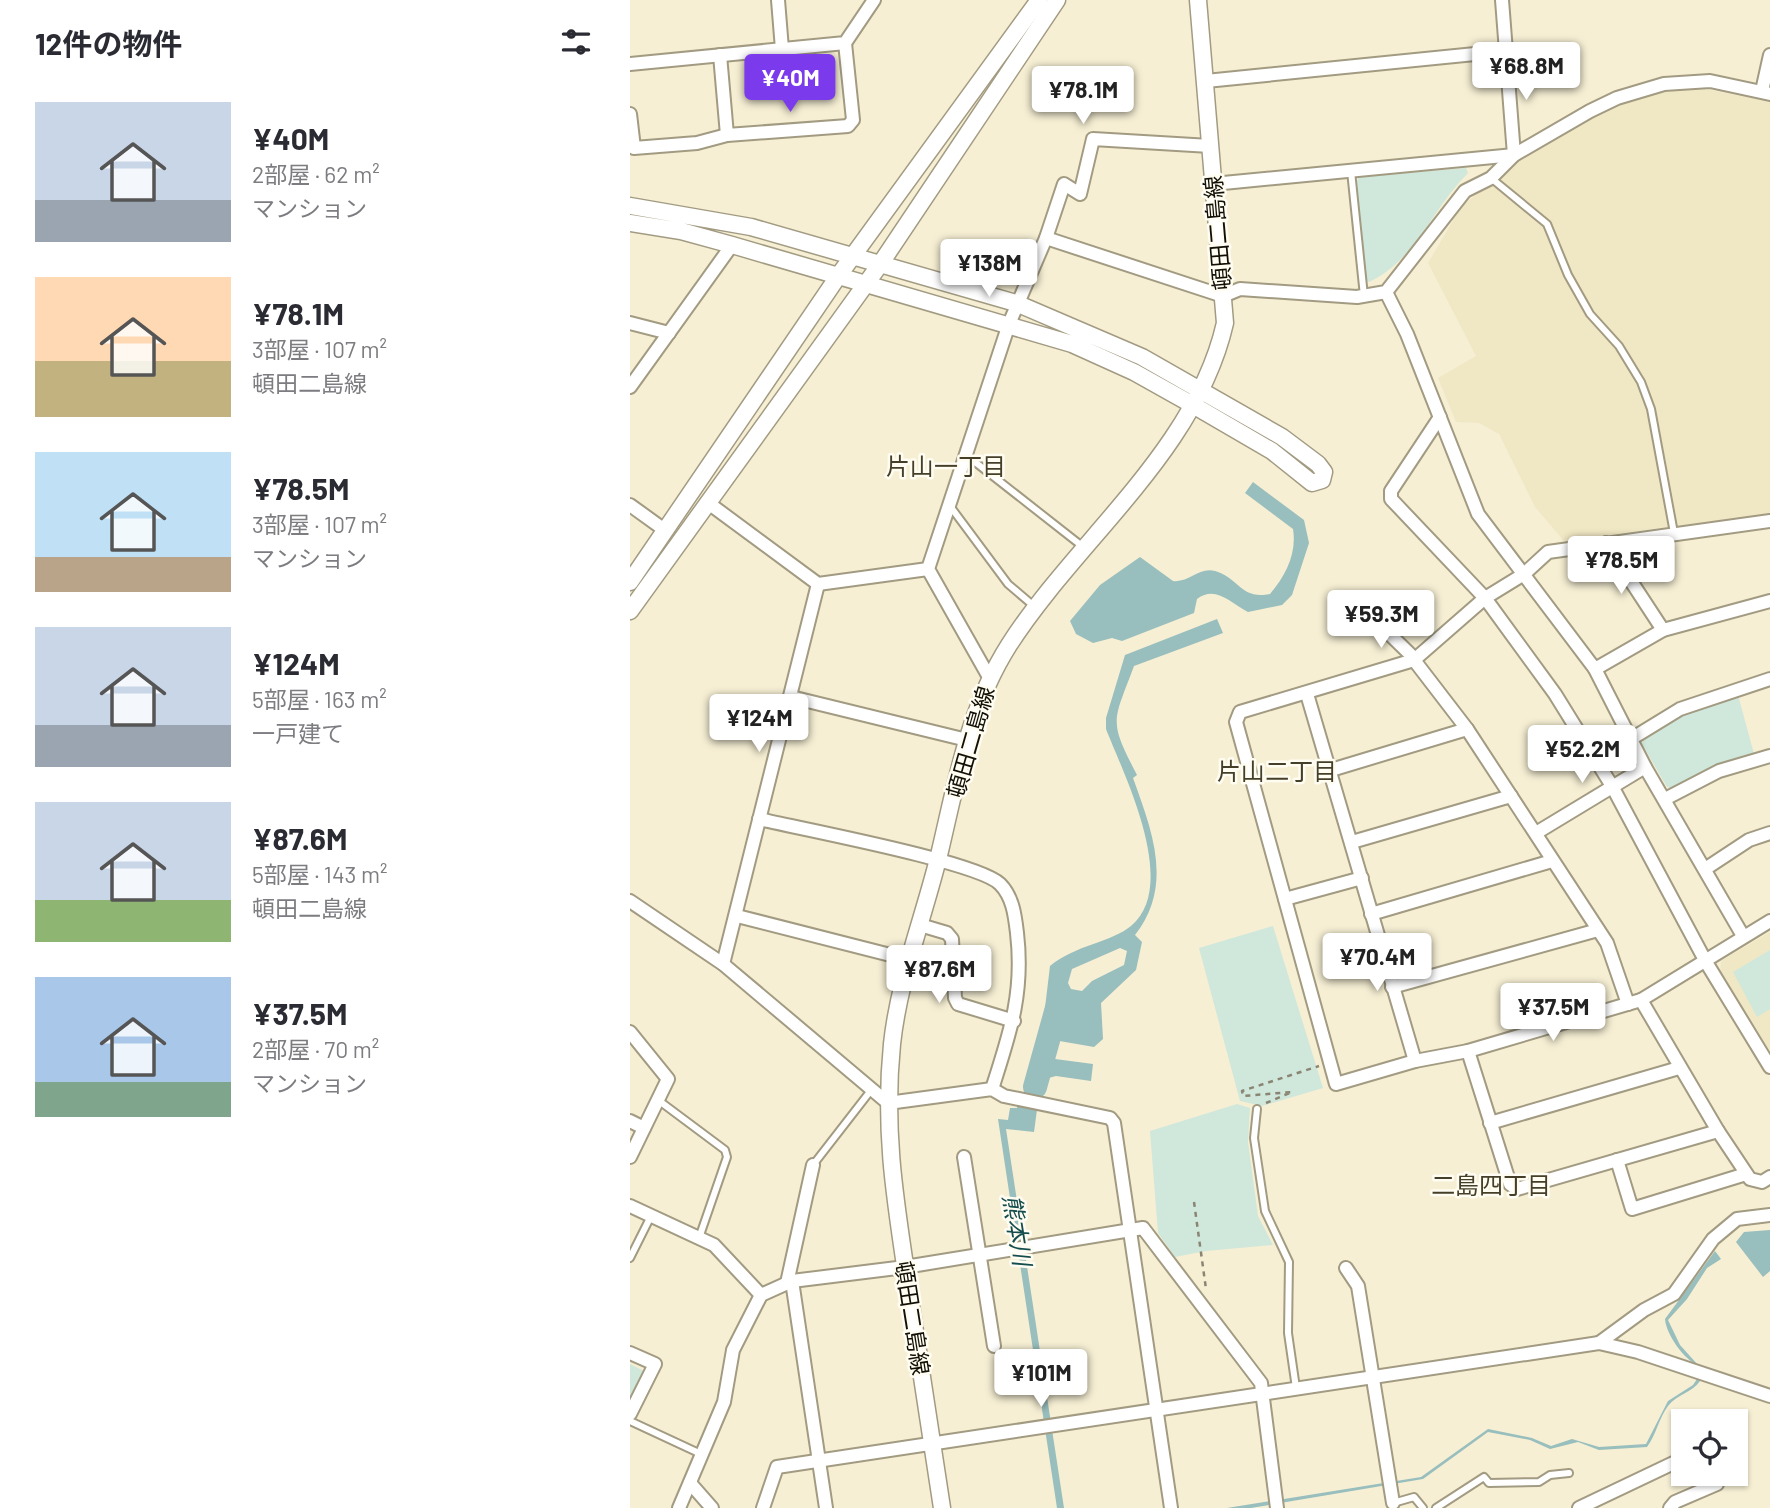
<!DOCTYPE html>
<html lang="ja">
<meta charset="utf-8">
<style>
body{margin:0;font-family:Barlow,"Noto Sans JP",sans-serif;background:#f7f7f7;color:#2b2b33;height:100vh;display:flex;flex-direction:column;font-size:26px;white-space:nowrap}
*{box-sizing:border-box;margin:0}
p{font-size:23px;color:#7c7c81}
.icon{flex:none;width:38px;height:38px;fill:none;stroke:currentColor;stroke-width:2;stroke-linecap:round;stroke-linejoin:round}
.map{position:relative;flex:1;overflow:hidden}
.drawer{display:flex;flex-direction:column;background:#fff;width:630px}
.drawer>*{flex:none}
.buttons{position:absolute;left:1041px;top:1409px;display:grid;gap:14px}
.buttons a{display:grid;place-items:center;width:77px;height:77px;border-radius:0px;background:#fff;box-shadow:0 2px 5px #0004;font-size:35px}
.price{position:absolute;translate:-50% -60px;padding:0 16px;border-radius:7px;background:#fff;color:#222;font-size:23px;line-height:46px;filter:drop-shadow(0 2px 4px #0008)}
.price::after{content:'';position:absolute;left:50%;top:42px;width:21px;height:16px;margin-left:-10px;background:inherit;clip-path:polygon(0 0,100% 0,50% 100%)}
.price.on{background:#7c3aed;color:#fff}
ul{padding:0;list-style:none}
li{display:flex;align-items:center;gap:21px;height:175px;padding:0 35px}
li span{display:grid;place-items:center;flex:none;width:196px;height:140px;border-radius:0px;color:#555}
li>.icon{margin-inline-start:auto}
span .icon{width:84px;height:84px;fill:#fffc;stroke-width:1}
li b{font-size:30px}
h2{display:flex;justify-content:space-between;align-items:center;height:84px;padding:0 35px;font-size:30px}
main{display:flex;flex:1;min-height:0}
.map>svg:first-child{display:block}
.built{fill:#f0e7c4}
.green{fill:#d0e7db}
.water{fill:#98bebd;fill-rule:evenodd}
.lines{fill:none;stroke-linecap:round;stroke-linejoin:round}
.river{stroke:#98bebd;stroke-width:24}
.lane-casing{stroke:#a29b82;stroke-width:10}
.street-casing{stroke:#a29b82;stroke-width:16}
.secondary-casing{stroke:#a29b82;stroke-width:19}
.path{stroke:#8a8573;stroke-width:2.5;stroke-dasharray:5 5;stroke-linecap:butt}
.lane{stroke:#fff;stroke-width:6}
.street{stroke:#fff;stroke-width:12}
.secondary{stroke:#fff;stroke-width:16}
.labels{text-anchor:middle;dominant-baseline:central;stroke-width:5;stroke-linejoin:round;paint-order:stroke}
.street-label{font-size:23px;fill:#110f06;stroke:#fffcf1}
.neighbourhood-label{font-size:24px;fill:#453f29;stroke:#fffcf1}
.water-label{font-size:24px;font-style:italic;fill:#144d4d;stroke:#fffcf1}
</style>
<main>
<section class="drawer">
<h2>12件の物件<svg class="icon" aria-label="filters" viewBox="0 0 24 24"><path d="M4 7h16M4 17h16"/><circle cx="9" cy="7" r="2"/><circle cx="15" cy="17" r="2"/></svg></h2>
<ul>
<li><span style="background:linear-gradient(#c9d6e8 70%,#9aa5b1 0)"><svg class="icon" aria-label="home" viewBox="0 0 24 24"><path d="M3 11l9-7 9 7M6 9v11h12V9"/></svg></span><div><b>¥40M</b><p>2部屋 · 62 m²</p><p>マンション</p></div></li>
<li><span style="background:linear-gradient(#ffd9b3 60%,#c2b280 0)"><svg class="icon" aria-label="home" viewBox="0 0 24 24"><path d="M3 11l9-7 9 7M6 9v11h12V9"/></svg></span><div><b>¥78.1M</b><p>3部屋 · 107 m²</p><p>頓田二島線</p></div></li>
<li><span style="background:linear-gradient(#bfe0f5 75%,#b9a48a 0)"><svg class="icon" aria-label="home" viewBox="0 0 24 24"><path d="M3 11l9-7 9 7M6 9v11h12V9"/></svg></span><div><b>¥78.5M</b><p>3部屋 · 107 m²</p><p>マンション</p></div></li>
<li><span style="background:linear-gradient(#c9d6e8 70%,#9aa5b1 0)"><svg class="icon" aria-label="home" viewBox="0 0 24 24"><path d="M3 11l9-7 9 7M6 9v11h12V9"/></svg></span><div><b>¥124M</b><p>5部屋 · 163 m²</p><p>一戸建て</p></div></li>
<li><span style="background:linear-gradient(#c9d6e8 70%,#8fb573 0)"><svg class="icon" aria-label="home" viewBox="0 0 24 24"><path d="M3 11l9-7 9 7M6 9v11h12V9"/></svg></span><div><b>¥87.6M</b><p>5部屋 · 143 m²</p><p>頓田二島線</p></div></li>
<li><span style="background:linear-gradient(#a9c7e8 75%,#7fa58c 0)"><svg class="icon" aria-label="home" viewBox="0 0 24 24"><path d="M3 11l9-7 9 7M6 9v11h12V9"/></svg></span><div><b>¥37.5M</b><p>2部屋 · 70 m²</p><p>マンション</p></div></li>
</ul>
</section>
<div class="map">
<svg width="1140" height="1508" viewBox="0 0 1140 1508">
<rect width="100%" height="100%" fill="#f6efd4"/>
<g class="built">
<polygon points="1075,89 1140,102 1140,515 1063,528 1036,527 934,541 905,507 869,434 849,423 826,422 808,378 846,356 798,263 831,207 882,165 970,113 1004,98 1036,91"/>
<polygon points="1140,932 1140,1056 1090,973 1091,961"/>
</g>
<g class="green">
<path d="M836 168 838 173C803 207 785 261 739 282L735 279 726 183 729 177Z"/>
<polygon points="1108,695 1124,754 1083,766 1044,789 1037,787 1012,744 1015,734 1057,712"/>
<polygon points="643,926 693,1088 632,1106 610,1101 569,948"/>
<polygon points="1140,950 1140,1009 1127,1017 1103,972"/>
<polygon points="607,1104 620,1108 618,1142 628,1216 643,1245 576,1251 545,1257 528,1233 520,1131"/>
<polygon points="0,1364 14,1371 0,1401"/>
</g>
<g class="water">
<path d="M623 482 674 520 679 543 662 595 652 605 618 612C600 603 586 585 567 599L564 613 492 641 482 638 463 643 446 634 440 621 470 585 510 557 543 581C559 583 568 567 585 571 609 578 611 600 640 594 656 575 667 553 663 529L615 493Z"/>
<path d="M587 619 593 633 504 666C483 723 478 719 507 775L503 778C522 831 544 885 505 935L512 942 506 970 471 1003 473 1039 464 1047 418 1039 412 1033 420 966C445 945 482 942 501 926 550 885 494 775 476 729V718L495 655ZM490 948 497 951 494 965 462 981 452 991 441 989 438 983 442 969Z"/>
<polygon points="402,1056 463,1064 461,1081 426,1076 411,1080 404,1132 376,1129 434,1508 427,1508 368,1119 378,1120 380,1108 387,1108 388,1103 395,1104"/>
<polygon points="1140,1230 1140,1271 1133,1277 1106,1242 1114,1232"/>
<path d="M1085 1251 1091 1259 1077 1268 1057 1299 1038 1320 1050 1345 1068 1365C1054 1360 1036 1334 1035 1319Z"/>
<path d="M1067 1379 1070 1381C1062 1393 1047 1394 1038 1406 1029 1418 1026 1435 1017 1447L969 1450 948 1442 920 1449 900 1440 858 1432 793 1479 621 1508H597L791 1477 858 1429 902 1438 921 1446 942 1439 969 1447 1016 1444 1038 1401 1063 1385Z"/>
</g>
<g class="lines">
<polyline class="river" points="405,1087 427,1008"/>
<g class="lane-casing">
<g id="lane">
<polyline points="721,171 734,296"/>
<polyline points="861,178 917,224 938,275 960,314 989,346 1011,382 1021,409 1044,533"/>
<polyline points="336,455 452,546"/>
<polyline points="320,506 378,584 405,607"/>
<polyline points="28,1100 95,1150 97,1157 69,1238"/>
<polyline points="627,1109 624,1138 635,1211 659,1262 658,1333 666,1388"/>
<polyline points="183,1165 242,1089"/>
<polyline points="0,1258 21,1216"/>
<polyline points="0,1421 71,1454"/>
<polyline points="763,1503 784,1497 793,1508"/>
<polyline points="806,1508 854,1477 859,1483 909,1482 920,1475 939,1473"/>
</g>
</g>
<g class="street-casing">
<g id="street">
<polyline points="148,0 152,49"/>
<polyline points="872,0 884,155"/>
<polyline points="90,55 97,135 218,126 223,120 215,43"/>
<polyline points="0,64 215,43 244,0"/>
<polyline points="576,81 875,51"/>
<polyline points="1132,91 1140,55"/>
<polyline points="0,114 4,148 67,143 97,135"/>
<polyline points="583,184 884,155"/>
<polyline points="416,238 593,296 610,289 727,297 756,292 835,191 861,178 884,155 960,111 987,98 1034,84 1080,81 1140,94"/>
<polyline points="756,292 777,334 848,514 965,669 1015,767 1113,936"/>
<polyline points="0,323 39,333"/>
<polyline points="0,387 102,245"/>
<polyline points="810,417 761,491 761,499 855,598 925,694 982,786 1076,962 1140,1067"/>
<polyline points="77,502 188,584 298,569"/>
<polyline points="0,505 36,531"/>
<polyline points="1140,521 918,552 894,574 855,598 784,660 610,712 606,722 706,1084 785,1061 838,1051 1011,1000 1140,921"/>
<polyline points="976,543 1033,630"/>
<polyline points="722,624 743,618 785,659"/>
<polyline points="784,660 837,729 977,943 998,1004"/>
<polyline points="965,669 1033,630 1140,601"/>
<polyline points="359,677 298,569 379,324 416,238 434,184 450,194 463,139 580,146"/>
<polyline points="677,694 785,1061"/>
<polyline points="161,697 337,740"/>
<polyline points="1001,739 1050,709 1140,679"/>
<polyline points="701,770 837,729"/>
<polyline points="1035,799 1089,771 1140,756"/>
<path d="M129 819C171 829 348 862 370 884 383 897 385 916 387 933 394 993 380 1033 362 1089"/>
<polyline points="906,833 1015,767"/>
<polyline points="722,842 881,796"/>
<polyline points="1075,869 1119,840 1140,833"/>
<polyline points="655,899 732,878"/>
<polyline points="0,901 93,964 258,1103 362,1089 374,1096 480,1118 484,1123 541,1508"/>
<polyline points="741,914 922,861"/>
<polyline points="107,916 280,960"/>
<polyline points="290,925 317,933 322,939 325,998 328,1004 384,1021"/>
<polyline points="93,964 188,584"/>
<polyline points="762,987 968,930"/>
<polyline points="1011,1000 1088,1131 1120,1179 1132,1182 1140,1177"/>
<polyline points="0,1032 38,1079 0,1157"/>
<polyline points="838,1051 880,1184 887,1189 1088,1131"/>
<polyline points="0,1121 14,1128"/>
<polyline points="860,1123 1049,1068"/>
<polyline points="334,1157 364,1346"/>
<polyline points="987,1160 1002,1209 1116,1174"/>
<polyline points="0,1206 84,1245 131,1295"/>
<polyline points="716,1268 728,1286 763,1503"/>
<polyline points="162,1281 196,1508"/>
<polyline points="157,1283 183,1165"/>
<polyline points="969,1343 1014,1310 1044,1294 1083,1239 1107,1219 1140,1215"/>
<polyline points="0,1353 25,1364 0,1414"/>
<polyline points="60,1483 82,1508"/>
<polyline points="49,1508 94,1402 103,1350 131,1295 162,1281 275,1267 513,1228 631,1383 647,1508"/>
<polyline points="133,1508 147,1467 969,1343 1008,1352 1140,1396"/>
<polyline points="949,1508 1054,1458"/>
<polyline points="1040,1508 1045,1502 1087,1484 1089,1474"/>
</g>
</g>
<g class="secondary-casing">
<g id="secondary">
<polyline points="0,206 121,227 386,303 512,357 652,437 688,464 694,472 692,480 682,483 642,451 563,405 504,372 442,344 102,245 51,231 0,223"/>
<polyline points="0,582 209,275 409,0"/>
<polyline points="0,611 251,263 427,0"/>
<path d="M312 1508C301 1436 290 1364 279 1292 266 1205 253 1133 262 1044 269 978 295 914 310 851 327 779 339 708 379 645 447 539 566 451 595 323L568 0"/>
</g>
</g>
<g class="path">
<polyline points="636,1103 662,1092 613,1096 612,1091 689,1066"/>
<polyline points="564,1202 576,1289"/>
</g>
<use href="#lane" class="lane"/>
<use href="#street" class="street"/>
<use href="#secondary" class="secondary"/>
</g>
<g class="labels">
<g class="street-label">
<text transform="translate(587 233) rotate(-95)">頓田二島線</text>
<text transform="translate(340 742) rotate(-74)">頓田二島線</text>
<text transform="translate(283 1318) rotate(81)">頓田二島線</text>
</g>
<g class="neighbourhood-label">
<text x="316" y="465">片山一丁目</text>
<text x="647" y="770">片山二丁目</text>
<text x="861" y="1184">二島四丁目</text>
</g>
<g class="water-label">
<text transform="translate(388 1230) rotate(81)">熊本川</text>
</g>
</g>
</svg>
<div class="buttons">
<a><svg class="icon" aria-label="locate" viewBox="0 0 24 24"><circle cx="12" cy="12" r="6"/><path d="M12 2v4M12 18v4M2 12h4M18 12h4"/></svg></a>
</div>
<b class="price" style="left:896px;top:102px">¥68.8M</b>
<b class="price on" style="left:160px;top:114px">¥40M</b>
<b class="price" style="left:453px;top:126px">¥78.1M</b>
<b class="price" style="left:359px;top:299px">¥138M</b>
<b class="price" style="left:991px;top:596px">¥78.5M</b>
<b class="price" style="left:751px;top:650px">¥59.3M</b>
<b class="price" style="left:129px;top:754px">¥124M</b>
<b class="price" style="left:952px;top:785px">¥52.2M</b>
<b class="price" style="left:747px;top:993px">¥70.4M</b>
<b class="price" style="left:309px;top:1005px">¥87.6M</b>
<b class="price" style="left:923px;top:1043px">¥37.5M</b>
<b class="price" style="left:411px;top:1409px">¥101M</b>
</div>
</main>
